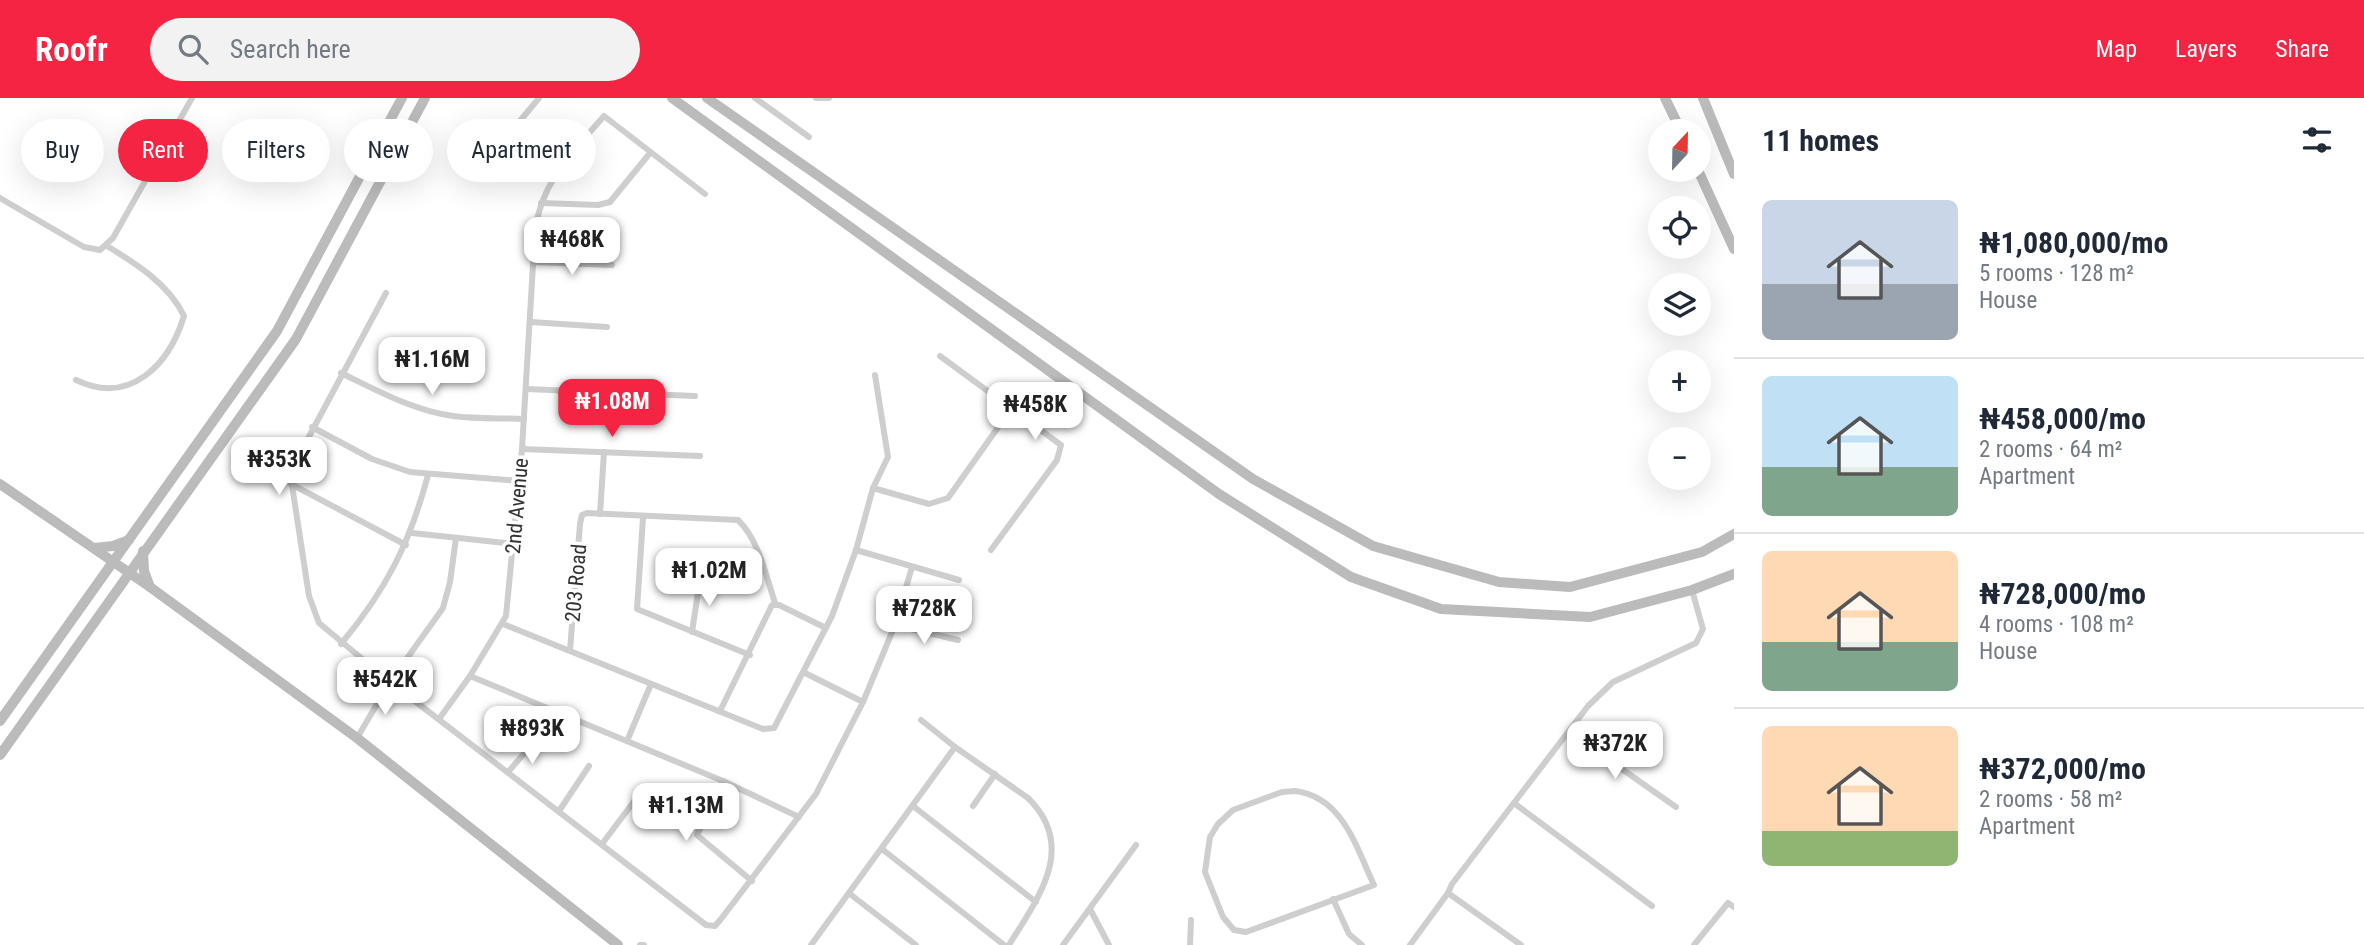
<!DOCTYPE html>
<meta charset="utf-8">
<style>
body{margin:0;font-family:"Roboto Condensed",sans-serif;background:#f2f2f3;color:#1f2937;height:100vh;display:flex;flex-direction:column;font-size:26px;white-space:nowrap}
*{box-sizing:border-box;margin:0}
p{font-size:23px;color:#747a83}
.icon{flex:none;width:38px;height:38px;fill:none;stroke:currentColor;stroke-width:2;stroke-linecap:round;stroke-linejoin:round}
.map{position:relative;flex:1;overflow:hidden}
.panel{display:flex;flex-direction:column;background:#fff;width:630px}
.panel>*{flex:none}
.guide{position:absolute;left:21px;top:21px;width:665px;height:63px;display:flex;gap:14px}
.needle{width:46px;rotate:22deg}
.buttons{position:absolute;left:1648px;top:21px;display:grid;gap:14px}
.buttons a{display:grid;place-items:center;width:63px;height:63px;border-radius:50%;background:#fff;box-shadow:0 7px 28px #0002;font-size:35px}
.price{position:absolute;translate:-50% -60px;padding:0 16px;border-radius:14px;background:#fff;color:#222;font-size:23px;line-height:46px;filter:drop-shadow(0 2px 4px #0008)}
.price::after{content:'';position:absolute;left:50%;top:42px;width:21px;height:16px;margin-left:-10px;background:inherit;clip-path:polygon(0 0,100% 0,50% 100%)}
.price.selected{background:#f62443;color:#fff}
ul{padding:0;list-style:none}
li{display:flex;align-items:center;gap:21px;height:175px;padding:0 28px}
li+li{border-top:2px solid #e0e1e3}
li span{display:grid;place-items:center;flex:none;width:196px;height:140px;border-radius:10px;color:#555}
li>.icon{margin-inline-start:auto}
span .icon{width:84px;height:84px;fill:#fffc;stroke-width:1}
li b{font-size:30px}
h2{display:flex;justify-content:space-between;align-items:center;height:84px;padding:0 28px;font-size:30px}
.chip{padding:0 24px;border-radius:32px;background:#fff;box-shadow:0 7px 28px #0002;font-size:24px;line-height:63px}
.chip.selected{background:#f62443;color:#fff}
header{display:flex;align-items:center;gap:42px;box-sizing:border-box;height:98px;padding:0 35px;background:#f62443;color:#fff}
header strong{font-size:33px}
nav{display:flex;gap:38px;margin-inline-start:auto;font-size:24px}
.search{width:490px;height:63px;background:#f2f2f3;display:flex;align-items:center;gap:18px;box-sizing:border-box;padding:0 24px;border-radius:38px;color:#747a83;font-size:26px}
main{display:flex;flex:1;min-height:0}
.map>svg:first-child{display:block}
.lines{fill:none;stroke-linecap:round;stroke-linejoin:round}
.street{stroke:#cecece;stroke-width:6}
.secondary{stroke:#bbb;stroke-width:10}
.labels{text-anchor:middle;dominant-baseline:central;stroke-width:7;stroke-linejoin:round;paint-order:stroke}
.street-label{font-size:21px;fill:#313131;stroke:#fff}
</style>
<header>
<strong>Roofr</strong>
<div class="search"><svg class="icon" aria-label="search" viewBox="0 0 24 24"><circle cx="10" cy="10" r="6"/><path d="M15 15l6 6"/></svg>Search here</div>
<nav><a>Map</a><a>Layers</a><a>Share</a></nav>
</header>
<main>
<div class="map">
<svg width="1734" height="847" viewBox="0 0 1734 847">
<rect width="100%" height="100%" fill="#fff"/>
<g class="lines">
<g class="street">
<polyline points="539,0 519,24 562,64"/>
<polyline points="755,0 809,39"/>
<polyline points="816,0 829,0"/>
<polyline points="0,100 84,149 100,152 113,140 192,0"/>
<polyline points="541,105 598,107 610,104 650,55"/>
<polyline points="534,164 612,167"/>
<polyline points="386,195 290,374 309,498 319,525 390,584 706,827 715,828 721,821 816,696 863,604 895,527 912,469"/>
<polyline points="531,224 607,229"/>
<polyline points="940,258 1061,347 1057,362 991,452"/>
<path d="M341 275C376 292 414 313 453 318 476 321 500 320 524 321"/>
<path d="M76 282C130 308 169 267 184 218 169 186 135 165 107 148"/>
<polyline points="526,291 695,298"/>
<polyline points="312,329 372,361 410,374 519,383"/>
<polyline points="522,351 700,358"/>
<polyline points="291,386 406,447"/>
<polyline points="873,390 929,406 948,400 1011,311"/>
<polyline points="600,416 604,354"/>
<polyline points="643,420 637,511 750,557"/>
<polyline points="412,435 514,446"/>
<polyline points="856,452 959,482"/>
<polyline points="503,526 763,631 774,630 832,518 856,452 873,390 888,359 875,277"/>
<polyline points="895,527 958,542"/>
<polyline points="692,534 700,481"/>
<path d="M341 546C386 492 410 445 428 377"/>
<path d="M570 552 580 426 582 417 587 415 738 422C759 442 766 478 775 505"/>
<polyline points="805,575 863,604"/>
<polyline points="470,578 723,683 799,719"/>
<polyline points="720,613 772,507 779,507 826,530"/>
<path d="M439 621 470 578 506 518 522 351 535 133C541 84 573 54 604 18L705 96"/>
<polyline points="1569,634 1676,709"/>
<polyline points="357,640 390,584 443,510 450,484 456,440"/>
<polyline points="627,643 651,586"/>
<path d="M955 649 1028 700C1078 749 1038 800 1009 847"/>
<polyline points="508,674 535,643"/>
<polyline points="723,683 697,737 752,783"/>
<path d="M1295 693C1343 699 1356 749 1374 787L1246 834 1234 832 1223 819 1205 774 1210 739 1218 726 1233 712 1282 694Z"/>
<polyline points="1514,705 1652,808"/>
<polyline points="913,708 1036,804"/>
<polyline points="973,708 995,676"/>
<polyline points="559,713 589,668"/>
<polyline points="602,746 644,690"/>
<polyline points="882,751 1004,847"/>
<polyline points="850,796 916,847"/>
<polyline points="1333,801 1349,836 1362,847"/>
<polyline points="1090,811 1109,847"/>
<polyline points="640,847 644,847"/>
<polyline points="811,847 955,649 921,622"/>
<polyline points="1063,847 1136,747"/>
<polyline points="1190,847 1191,822"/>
<polyline points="1410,847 1448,795"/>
<polyline points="1521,847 1448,795 1452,786 1588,608 1613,584 1696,545 1703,531 1692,492"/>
<polyline points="1694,847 1728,805 1734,809"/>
</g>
<g class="secondary">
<polyline points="672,0 1219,396 1351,479 1441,511 1590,519 1692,492 1734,476"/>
<polyline points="707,0 1253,381 1373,448 1499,484 1570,489 1702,454 1734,436"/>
<polyline points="1665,0 1681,33"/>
<polyline points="1703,0 1734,76"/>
<polyline points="1698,72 1734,151"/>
<polyline points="0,386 150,489 357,640 618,847"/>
<polyline points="94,450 113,448 129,442"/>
<polyline points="143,453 144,473 150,489"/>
<polyline points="0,623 277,233 402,0"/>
<polyline points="0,657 296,241 425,0"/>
</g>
</g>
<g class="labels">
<g class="street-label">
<text transform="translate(517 408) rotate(-85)">2nd Avenue</text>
<text transform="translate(576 485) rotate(-85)">203 Road</text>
</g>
</g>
</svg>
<div class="buttons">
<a><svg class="needle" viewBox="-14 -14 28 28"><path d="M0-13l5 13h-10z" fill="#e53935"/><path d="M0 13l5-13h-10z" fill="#747a83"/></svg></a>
<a><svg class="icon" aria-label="locate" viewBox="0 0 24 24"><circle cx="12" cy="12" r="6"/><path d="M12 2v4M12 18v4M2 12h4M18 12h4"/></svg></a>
<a><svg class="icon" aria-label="layers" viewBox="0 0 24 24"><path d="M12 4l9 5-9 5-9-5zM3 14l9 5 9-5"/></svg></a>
<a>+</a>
<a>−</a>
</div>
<b class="price" style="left:572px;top:179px">₦468K</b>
<b class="price" style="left:432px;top:299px">₦1.16M</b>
<b class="price selected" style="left:612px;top:341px">₦1.08M</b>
<b class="price" style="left:1035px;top:344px">₦458K</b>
<b class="price" style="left:279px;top:399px">₦353K</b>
<b class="price" style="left:709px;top:510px">₦1.02M</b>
<b class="price" style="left:924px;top:548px">₦728K</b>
<b class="price" style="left:385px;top:619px">₦542K</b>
<b class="price" style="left:532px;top:668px">₦893K</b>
<b class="price" style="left:1615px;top:683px">₦372K</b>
<b class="price" style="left:686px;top:745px">₦1.13M</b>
<div class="guide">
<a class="chip">Buy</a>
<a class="chip selected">Rent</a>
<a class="chip">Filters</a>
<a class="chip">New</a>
<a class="chip">Apartment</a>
</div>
</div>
<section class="panel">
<h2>11 homes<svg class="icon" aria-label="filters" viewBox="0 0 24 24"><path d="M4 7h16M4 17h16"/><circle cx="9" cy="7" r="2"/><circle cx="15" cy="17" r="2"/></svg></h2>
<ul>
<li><span style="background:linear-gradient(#c9d6e8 60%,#9aa5b1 0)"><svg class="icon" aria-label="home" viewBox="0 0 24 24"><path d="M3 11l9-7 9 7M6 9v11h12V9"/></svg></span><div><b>₦1,080,000/mo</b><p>5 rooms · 128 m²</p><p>House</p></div></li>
<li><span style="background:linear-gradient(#bfe0f5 65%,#7fa58c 0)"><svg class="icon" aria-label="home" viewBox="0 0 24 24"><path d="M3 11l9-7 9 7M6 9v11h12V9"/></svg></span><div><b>₦458,000/mo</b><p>2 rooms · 64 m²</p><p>Apartment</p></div></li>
<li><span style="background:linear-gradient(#ffd9b3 65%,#7fa58c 0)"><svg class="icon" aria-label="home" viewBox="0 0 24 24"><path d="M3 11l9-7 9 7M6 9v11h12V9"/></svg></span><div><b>₦728,000/mo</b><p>4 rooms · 108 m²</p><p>House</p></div></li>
<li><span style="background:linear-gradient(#ffd9b3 75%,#8fb573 0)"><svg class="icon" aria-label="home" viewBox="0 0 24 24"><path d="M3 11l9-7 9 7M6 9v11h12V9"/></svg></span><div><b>₦372,000/mo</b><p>2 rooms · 58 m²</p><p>Apartment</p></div></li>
</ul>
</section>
</main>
